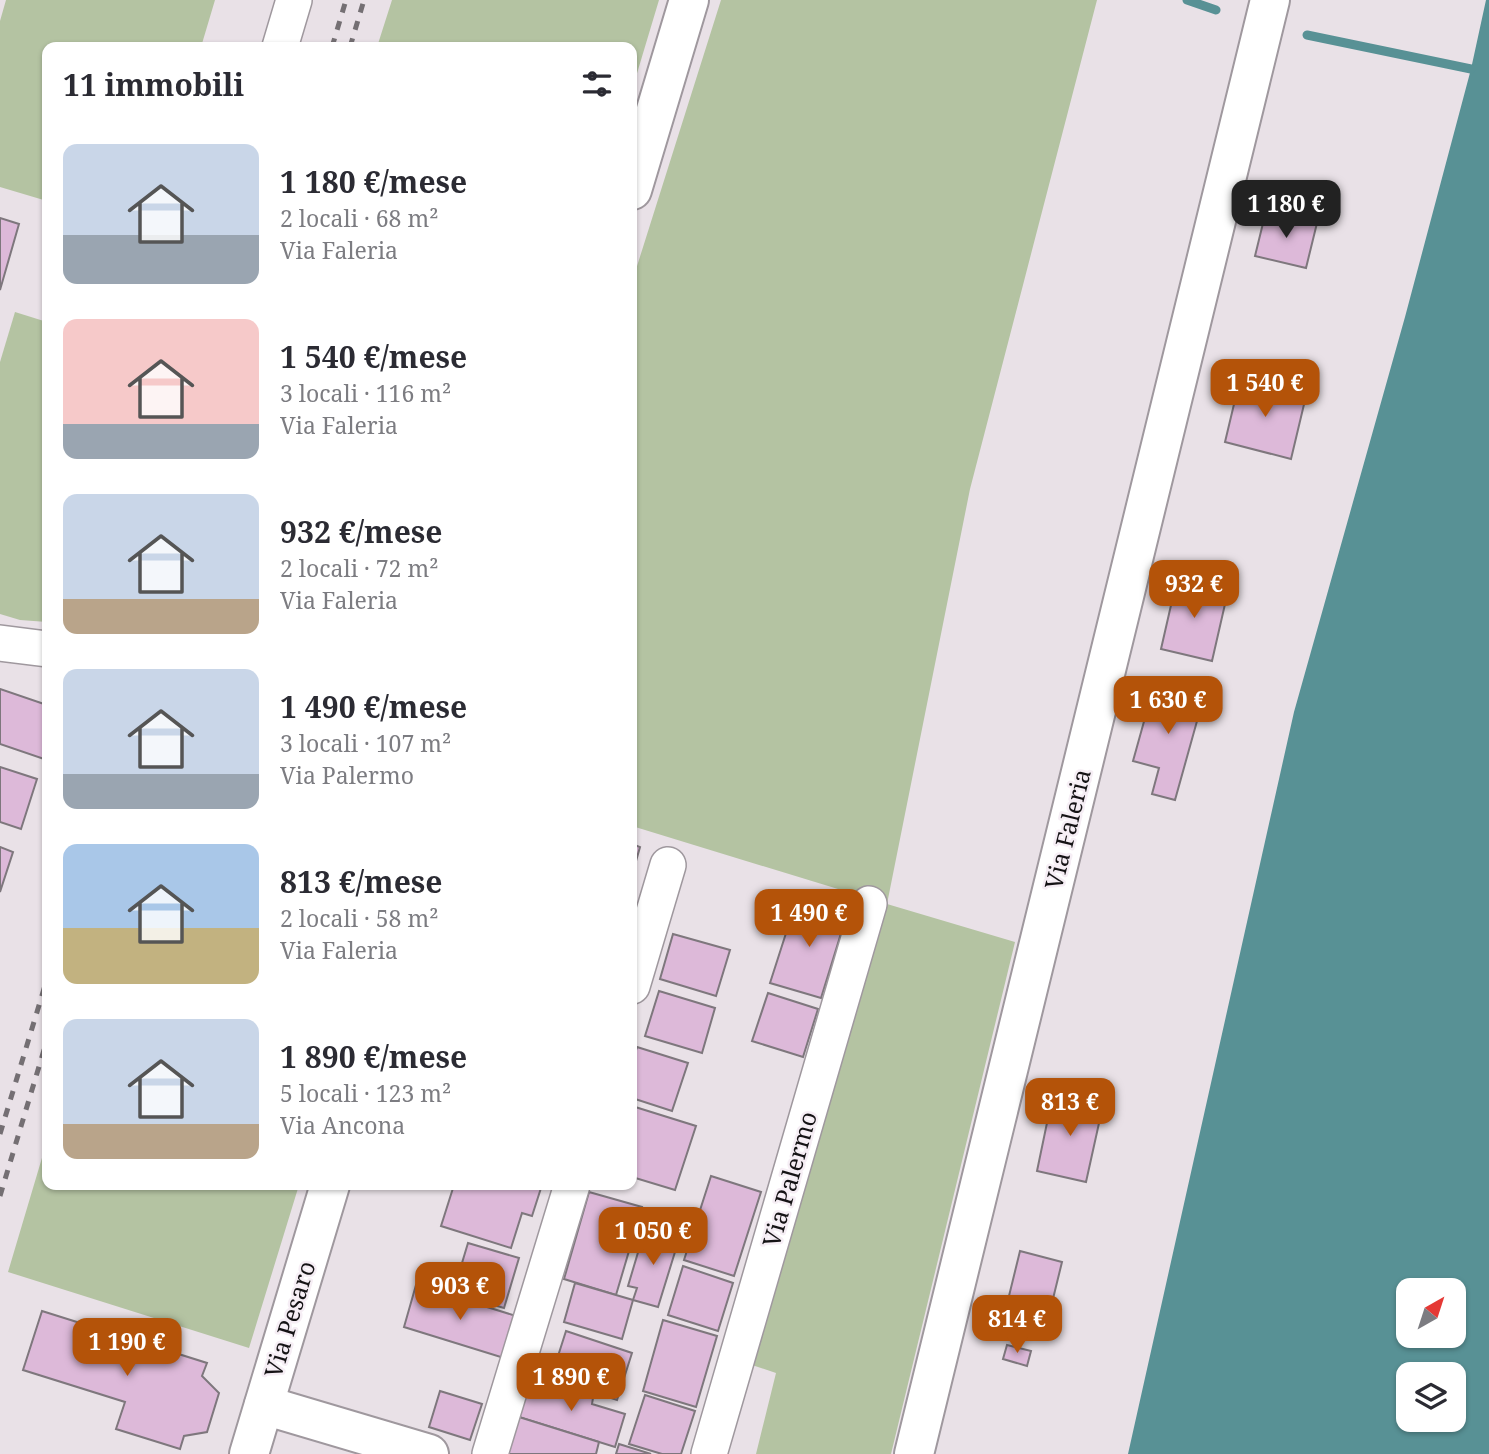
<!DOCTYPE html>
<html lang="it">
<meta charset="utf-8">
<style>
body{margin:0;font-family:"Noto Serif",serif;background:#f2f2f3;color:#2b2b33;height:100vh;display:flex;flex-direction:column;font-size:26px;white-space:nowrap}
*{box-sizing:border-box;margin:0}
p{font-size:23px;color:#7c7c81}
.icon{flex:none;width:38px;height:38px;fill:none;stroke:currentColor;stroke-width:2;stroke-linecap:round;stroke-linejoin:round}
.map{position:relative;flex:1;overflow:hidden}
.side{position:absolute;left:42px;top:42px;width:595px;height:1148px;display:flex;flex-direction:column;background:#fff;border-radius:14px;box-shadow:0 2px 5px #0004}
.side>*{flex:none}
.needle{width:46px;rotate:39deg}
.fabs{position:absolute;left:1396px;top:1278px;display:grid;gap:14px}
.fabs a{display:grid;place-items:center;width:70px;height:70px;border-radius:14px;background:#fff;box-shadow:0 2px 5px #0004;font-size:35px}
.price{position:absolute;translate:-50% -60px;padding:0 16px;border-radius:14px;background:#b45309;color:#fff;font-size:23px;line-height:46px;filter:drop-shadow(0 2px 4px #0008)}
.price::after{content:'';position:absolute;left:50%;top:42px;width:21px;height:16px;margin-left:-10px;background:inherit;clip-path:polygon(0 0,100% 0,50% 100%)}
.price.on{background:#222;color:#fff}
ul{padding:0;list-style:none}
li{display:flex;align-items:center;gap:21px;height:175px;padding:0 21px}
li span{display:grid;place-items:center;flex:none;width:196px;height:140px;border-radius:14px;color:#555}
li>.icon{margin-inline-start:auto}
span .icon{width:84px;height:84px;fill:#fffc;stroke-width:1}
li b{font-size:30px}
h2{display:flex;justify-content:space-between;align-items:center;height:84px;padding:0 21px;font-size:30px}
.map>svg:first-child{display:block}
.green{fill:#b4c3a2}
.water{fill:#589195;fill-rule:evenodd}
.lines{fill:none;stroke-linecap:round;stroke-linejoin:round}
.stream{stroke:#589195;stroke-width:9}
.building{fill:#ddb9d9;stroke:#7e777d;stroke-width:2}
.minor-casing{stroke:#9f989e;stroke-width:38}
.tertiary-casing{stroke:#9f989e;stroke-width:42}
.minor{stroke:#fff;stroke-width:35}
.tertiary{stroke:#fff;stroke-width:38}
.rail{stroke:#746f73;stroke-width:5;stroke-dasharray:9 9;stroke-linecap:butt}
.labels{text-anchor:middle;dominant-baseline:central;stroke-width:5;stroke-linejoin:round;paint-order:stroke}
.street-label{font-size:24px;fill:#151315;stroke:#f6eef5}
</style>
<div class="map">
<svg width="1489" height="1454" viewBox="0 0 1489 1454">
<rect width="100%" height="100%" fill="#e9e1e7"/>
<g class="green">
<polygon points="6,0 215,0 201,47 47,47 47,201 0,187 0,21"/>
<polygon points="392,0 659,0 632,90 632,47 377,47"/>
<polygon points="721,0 1097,0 970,489 887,904 1015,942 891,1454 756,1454 776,1373 752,1365 887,904 632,826 632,282"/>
<polygon points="15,312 47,322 47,622 20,620 0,614 0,362"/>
<polygon points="47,1141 47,1185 299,1185 249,1348 8,1272"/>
</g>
<path class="water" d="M1486 0H1489V1454H1128L1294 712 1405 317 1471 69ZM1409 1290H1454V1335H1409ZM1409 1374H1454V1419H1409Z"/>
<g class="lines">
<g class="stream">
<polyline points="1187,0 1216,10"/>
<polyline points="1307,35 1471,69"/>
</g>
</g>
<g class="building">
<polygon points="1266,211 1317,223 1306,268 1255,256"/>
<polygon points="0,218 19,224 0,290"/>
<polygon points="1240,379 1306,396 1291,459 1225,442"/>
<polygon points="1177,579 1228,591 1212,661 1161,649"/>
<polygon points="1155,682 1204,696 1175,800 1152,794 1159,768 1133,761"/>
<polygon points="0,689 47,705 47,750 44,759 0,744"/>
<polygon points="0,767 37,779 21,829 0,822"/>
<polygon points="632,844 640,847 632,875"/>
<polygon points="0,847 13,852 0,892"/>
<polygon points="797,899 847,914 821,998 770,983"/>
<polygon points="673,934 730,950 716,996 660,979"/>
<polygon points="659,991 715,1008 702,1053 645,1036"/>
<polygon points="768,993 818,1009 803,1057 752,1041"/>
<polygon points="637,1047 688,1063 672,1111 632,1098 632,1064"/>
<polygon points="1053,1094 1103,1105 1086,1182 1037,1171"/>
<polygon points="632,1106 696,1126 675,1190 632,1177"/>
<polygon points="711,1176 761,1192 734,1276 684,1260"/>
<polygon points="454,1185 529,1185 541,1188 532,1216 522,1213 511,1248 441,1226"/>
<polygon points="589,1192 642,1207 616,1295 564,1279"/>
<polygon points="645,1229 679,1239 658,1307 633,1300 637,1288 628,1286"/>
<polygon points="468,1243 519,1258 504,1308 453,1293"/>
<polygon points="1020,1251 1062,1262 1050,1311 1008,1300"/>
<polygon points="683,1266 733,1283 718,1331 668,1315"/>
<polygon points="575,1283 633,1300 622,1339 564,1322"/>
<polygon points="416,1285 516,1316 504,1358 404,1327"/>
<polygon points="42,1311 207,1363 202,1376 219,1393 207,1432 184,1436 180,1449 116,1429 125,1402 23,1370"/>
<polygon points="663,1320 717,1336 696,1407 643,1391"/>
<polygon points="566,1331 632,1353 617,1400 551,1378"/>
<polygon points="1007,1345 1031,1351 1027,1366 1003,1359"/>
<polygon points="531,1379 593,1398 592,1404 625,1414 615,1447 519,1417"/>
<polygon points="440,1391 482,1404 470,1440 429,1427"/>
<polygon points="645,1395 695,1411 681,1454 662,1454 629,1444"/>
<polygon points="519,1417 599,1442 596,1454 508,1454"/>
<polygon points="619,1444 651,1454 616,1454"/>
</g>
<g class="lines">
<g class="minor-casing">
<g id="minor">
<polyline points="280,47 294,0"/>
<polyline points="0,643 47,649"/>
<polyline points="632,986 668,865"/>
<polyline points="490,1454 572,1185"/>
<polyline points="709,1454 869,904"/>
</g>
</g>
<g class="tertiary-casing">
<g id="tertiary">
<polyline points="632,190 689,0"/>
<polyline points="264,1405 429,1454"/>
<polyline points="249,1454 330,1185"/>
<polyline points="914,1454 1270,0"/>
</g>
</g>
<use href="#minor" class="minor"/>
<use href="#tertiary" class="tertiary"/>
<g class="rail">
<polyline points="332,47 346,0"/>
<polyline points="350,47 364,0"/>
<polyline points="0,1134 47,979"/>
<polyline points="0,1196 47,1040"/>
</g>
</g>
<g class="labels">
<g class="street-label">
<text transform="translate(1067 829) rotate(-76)">Via Faleria</text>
<text transform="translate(789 1179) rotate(-74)">Via Palermo</text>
<text transform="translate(289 1319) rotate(-73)">Via Pesaro</text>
</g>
</g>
</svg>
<div class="fabs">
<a><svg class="needle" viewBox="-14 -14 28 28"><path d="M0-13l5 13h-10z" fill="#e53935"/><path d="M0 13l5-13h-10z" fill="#7c7c81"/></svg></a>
<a><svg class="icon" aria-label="layers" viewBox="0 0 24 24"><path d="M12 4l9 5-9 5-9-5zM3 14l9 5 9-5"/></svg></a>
</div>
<b class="price on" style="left:1286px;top:240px">1 180 €</b>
<b class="price" style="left:1265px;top:419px">1 540 €</b>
<b class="price" style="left:1194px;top:620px">932 €</b>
<b class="price" style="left:1168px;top:736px">1 630 €</b>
<b class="price" style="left:809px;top:949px">1 490 €</b>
<b class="price" style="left:1070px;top:1138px">813 €</b>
<b class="price" style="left:653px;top:1267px">1 050 €</b>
<b class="price" style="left:460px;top:1322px">903 €</b>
<b class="price" style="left:1017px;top:1355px">814 €</b>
<b class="price" style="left:127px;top:1378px">1 190 €</b>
<b class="price" style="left:571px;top:1413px">1 890 €</b>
<section class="side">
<h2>11 immobili<svg class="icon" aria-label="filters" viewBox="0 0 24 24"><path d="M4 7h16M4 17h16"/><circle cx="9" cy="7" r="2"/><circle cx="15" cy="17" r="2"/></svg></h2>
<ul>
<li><span style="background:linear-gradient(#c9d6e8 65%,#9aa5b1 0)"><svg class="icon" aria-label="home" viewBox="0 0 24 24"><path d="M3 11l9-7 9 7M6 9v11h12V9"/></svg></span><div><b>1 180 €/mese</b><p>2 locali · 68 m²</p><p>Via Faleria</p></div></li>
<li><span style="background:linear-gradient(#f6c9c9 75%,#9aa5b1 0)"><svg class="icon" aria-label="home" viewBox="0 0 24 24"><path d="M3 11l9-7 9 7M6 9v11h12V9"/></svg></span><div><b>1 540 €/mese</b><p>3 locali · 116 m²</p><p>Via Faleria</p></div></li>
<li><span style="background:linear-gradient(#c9d6e8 75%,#b9a48a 0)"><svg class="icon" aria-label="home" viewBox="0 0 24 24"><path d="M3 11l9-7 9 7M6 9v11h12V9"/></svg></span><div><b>932 €/mese</b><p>2 locali · 72 m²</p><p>Via Faleria</p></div></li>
<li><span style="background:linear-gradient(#c9d6e8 75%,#9aa5b1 0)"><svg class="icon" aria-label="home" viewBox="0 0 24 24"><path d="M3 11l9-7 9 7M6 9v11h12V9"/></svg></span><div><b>1 490 €/mese</b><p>3 locali · 107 m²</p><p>Via Palermo</p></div></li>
<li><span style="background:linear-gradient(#a9c7e8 60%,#c2b280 0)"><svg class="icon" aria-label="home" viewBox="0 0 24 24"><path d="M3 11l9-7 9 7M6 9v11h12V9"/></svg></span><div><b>813 €/mese</b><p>2 locali · 58 m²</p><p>Via Faleria</p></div></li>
<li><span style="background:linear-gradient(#c9d6e8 75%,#b9a48a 0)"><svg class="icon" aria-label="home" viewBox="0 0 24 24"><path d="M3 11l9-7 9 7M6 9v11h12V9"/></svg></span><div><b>1 890 €/mese</b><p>5 locali · 123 m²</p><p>Via Ancona</p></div></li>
</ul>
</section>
</div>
